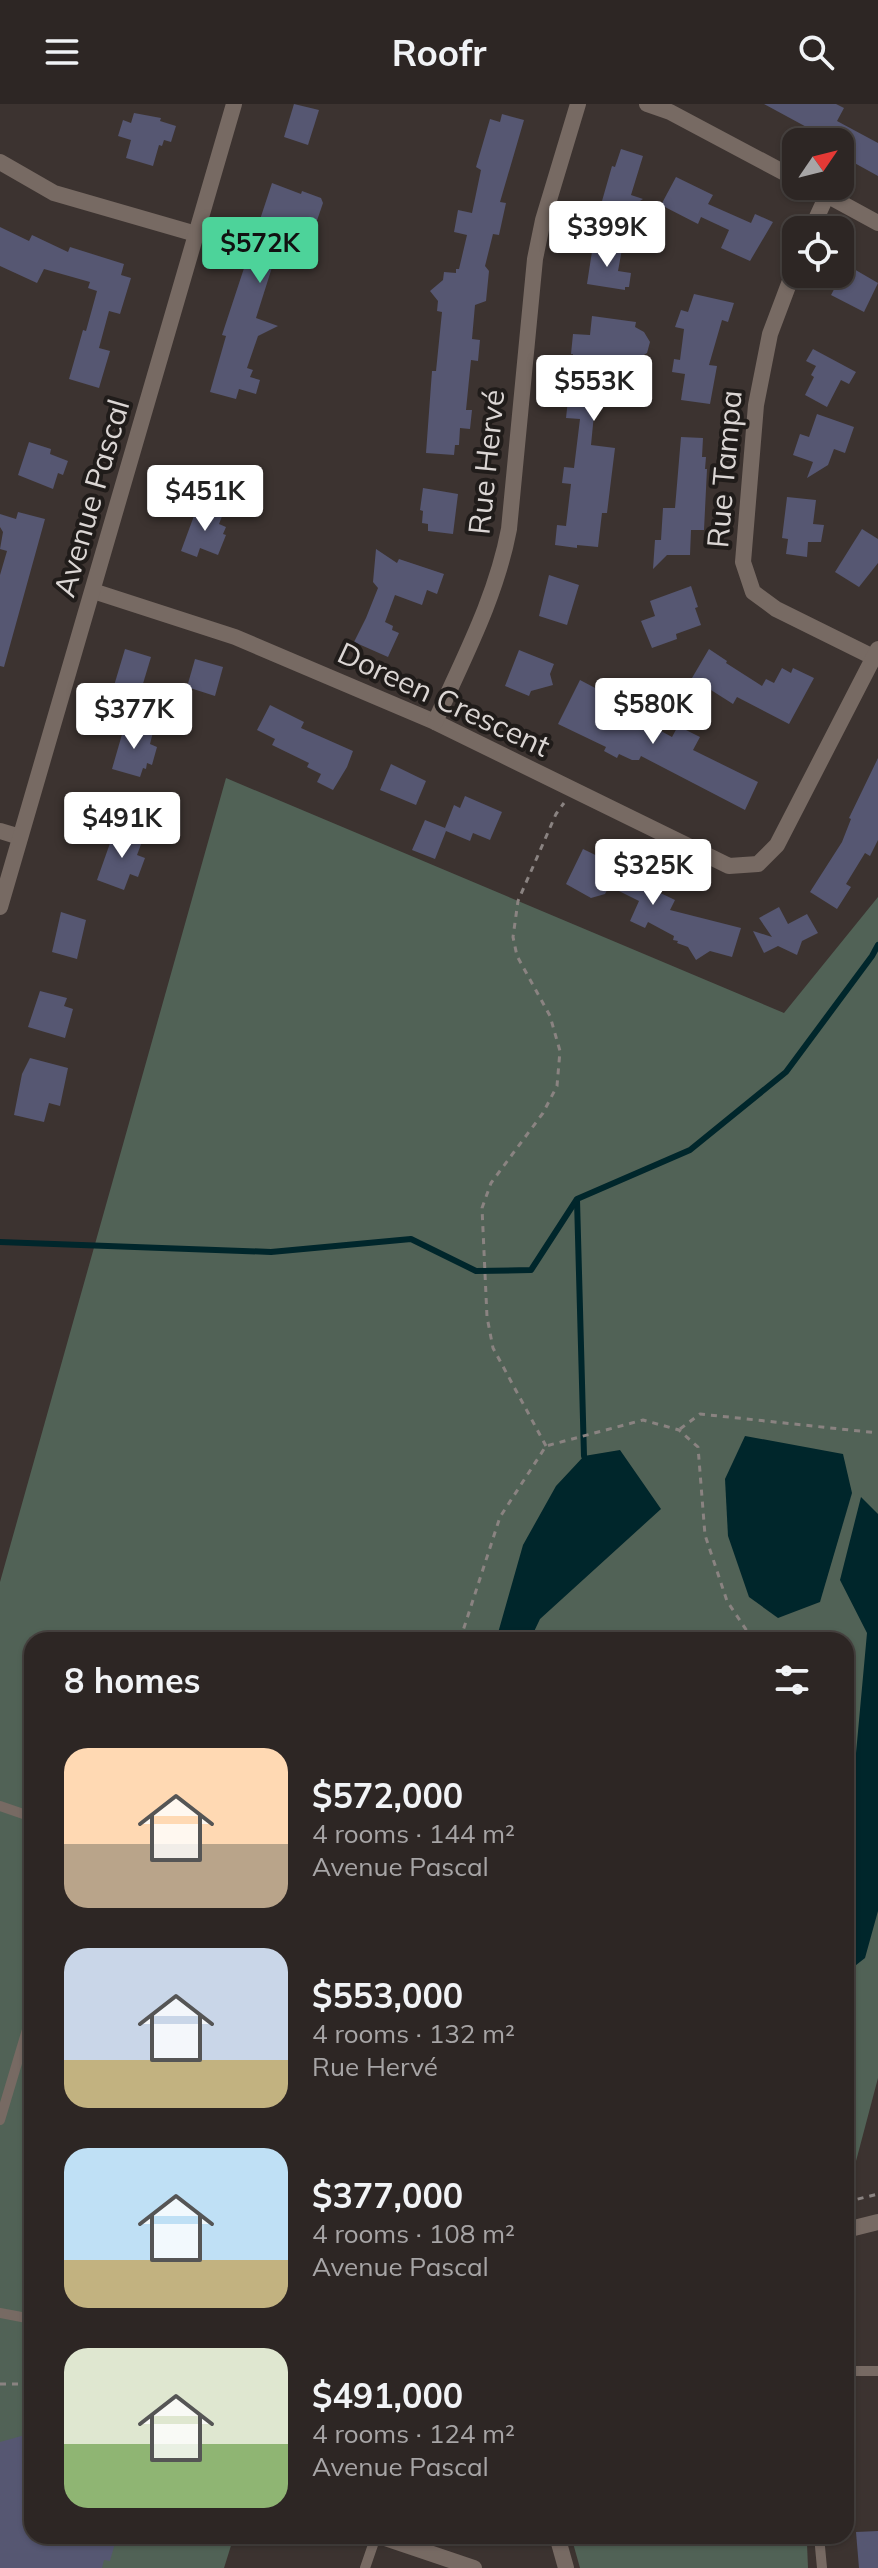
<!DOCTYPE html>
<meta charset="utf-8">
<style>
body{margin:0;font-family:Mulish,sans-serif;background:#393231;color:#f1f3f6;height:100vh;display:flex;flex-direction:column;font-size:30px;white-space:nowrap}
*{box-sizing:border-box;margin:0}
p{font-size:26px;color:#a7a5a6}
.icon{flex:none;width:44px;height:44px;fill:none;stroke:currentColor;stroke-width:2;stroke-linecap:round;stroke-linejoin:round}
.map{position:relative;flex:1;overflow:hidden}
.panel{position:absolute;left:24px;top:1528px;width:830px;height:912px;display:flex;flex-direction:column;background:#2d2624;border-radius:24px;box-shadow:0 2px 6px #0004,0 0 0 2px #484341}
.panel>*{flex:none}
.needle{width:52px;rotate:55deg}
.fabs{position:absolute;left:782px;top:24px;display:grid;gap:16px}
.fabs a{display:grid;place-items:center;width:72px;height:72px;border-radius:16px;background:#2d2624;box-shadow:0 2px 6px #0004,0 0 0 2px #484341;font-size:40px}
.price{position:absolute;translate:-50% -68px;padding:0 18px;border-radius:8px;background:#fff;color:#222;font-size:26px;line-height:52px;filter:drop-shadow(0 2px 4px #0008)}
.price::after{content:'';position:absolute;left:50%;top:48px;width:24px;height:18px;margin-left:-12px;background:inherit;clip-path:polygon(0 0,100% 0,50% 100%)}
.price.selected{background:#4dd39a;color:#111}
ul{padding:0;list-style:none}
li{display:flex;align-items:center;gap:24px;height:200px;padding:0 40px}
li span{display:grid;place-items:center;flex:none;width:224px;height:160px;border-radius:24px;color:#555}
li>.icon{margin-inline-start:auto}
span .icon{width:96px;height:96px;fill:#fffc;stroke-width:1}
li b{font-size:34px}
h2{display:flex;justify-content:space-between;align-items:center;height:96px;padding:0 40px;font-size:34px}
header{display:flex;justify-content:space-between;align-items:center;height:104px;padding:0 40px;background:#2d2624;font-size:36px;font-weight:700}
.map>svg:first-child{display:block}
.green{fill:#516256}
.water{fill:#00262b}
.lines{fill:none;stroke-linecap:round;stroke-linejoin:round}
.stream{stroke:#00262b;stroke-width:6}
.building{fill:#565772}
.path{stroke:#8a8381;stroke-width:3;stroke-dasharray:6 6;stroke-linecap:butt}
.service{stroke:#776a63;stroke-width:10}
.minor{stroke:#776a63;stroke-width:16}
.tertiary{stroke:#776a63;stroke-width:16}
.labels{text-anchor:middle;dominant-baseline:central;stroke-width:8;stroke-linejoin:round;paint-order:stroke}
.street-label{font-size:30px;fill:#dbd6d4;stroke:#201c1a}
</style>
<header><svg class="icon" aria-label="menu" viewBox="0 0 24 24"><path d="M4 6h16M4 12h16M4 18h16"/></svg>Roofr<svg class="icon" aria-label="search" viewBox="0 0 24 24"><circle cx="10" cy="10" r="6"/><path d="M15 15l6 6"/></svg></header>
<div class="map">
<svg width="878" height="2464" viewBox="0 0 878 2464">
<rect width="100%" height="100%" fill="#3c3330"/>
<g class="green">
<polygon points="226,674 784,909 878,793 878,1974 846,2095 846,1536 32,1536 32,2432 234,2432 224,2464 0,2464 0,1478"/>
<polygon points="571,2432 803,2432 807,2440 808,2464 580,2464"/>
</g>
<g class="water">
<polygon points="745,1332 843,1350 852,1389 820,1498 778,1514 749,1493 728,1432 725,1375"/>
<polygon points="620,1346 661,1405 540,1515 530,1536 496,1536 523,1441 556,1382 584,1352"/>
<polygon points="861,1393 878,1410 878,1807 865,1854 846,1869 846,1691 852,1693 867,1529 840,1476"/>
</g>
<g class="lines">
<g class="stream">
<polyline points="577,1096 584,1352"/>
<polyline points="0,1138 271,1148 411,1135 476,1167 531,1166 577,1095 690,1046 786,968 872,852 878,841"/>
</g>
</g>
<g class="building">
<polygon points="294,0 319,6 308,41 284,33"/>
<polygon points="764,0 836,0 844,4 837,17 878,39 878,72 840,51 840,38 821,38 809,32 812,26"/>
<polygon points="134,9 161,14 160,17 176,22 171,38 164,36 162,42 159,41 153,62 126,54 131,36 118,32 123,16 131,19"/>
<polygon points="502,10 524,16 500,98 506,99 499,131 493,130 485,162 489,167 486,197 475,201 472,235 480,236 478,257 471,256 466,306 472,306 470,325 460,324 459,341 455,341 454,351 426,349 432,267 436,267 442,208 437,207 438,197 430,187 443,176 444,168 456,169 456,165 459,165 467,131 454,128 458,106 472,109 481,66 476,63 490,15 500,18"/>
<polygon points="621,45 643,52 631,91 643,95 624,107 602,97 612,62 615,63"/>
<polygon points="676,73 713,91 708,100 751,119 755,110 773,118 750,157 721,144 729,126 701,113 698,120 661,101"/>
<polygon points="272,79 301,90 302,87 321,94 323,99 312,131 293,124 282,160 274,157 256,214 278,222 258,232 247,264 253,266 250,273 260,276 256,290 239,285 236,295 210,288 226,232 222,231"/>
<polygon points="0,123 29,137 32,131 68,148 70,143 124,160 121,171 131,174 120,210 109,207 99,244 110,247 99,284 69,275 83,226 86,227 97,187 88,184 90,178 44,165 37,179 0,162"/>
<polygon points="593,141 622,145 618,167 631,169 629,183 625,183 625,186 587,180"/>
<polygon points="847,161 878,179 864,208 831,191"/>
<polygon points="694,190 734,199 728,218 722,216 709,261 717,262 710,300 681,296 685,270 672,268 674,255 680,256 684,225 675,223 681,206 688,208"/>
<polygon points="592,212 636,218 635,223 644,228 650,238 647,249 642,252 622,253 617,292 596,290 591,341 615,344 607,409 602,409 598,443 577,441 577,444 555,441 557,421 566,422 571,380 562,379 564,363 574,364 580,315 566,314 573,250 571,250 573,230 590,231"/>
<polygon points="813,245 856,268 849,280 841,276 827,303 805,291 814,273 811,271 816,262 806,257"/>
<polygon points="817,310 854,323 845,349 834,345 828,361 807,374 813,358 793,351 800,330 809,333"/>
<polygon points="681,333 703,334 702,353 706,353 705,365 707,365 704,426 691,426 690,451 667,451 653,465 655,436 661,436 663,404 675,404"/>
<polygon points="29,338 51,345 50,350 68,357 63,371 58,369 53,385 18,371"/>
<polygon points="423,384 458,390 453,430 428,427 428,420 422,419 423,407 420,406"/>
<polygon points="787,393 816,396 813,420 824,421 821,438 808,438 807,453 786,450 788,435 782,434"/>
<polygon points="198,401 223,410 219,420 226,423 223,430 226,431 218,451 200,444 197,453 181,447"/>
<polygon points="18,408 45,415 4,563 0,562 0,471 7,447 0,445 3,428 0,423 0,410 16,415"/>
<polygon points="862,425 878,435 878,459 859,483 835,468"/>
<polygon points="376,445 397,459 399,455 444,470 437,490 427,486 422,501 395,491 385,518 393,522 392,526 399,529 388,553 354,538 366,514 378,484 373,478"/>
<polygon points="549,471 579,481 567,521 539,512"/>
<polygon points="691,482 698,503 695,504 701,521 676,530 677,535 652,544 641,517 655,512 650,497"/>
<polygon points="125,545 151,553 139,593 113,585"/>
<polygon points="709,545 727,557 726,559 762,582 766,575 774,579 782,564 791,569 793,564 814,574 789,620 737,593 733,600 692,574"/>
<polygon points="519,546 554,560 550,570 553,581 531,587 529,592 505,582"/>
<polygon points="195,555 223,563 215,592 187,583"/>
<polygon points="580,576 599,586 598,589 607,593 604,598 606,601 636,617 637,614 672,633 678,622 700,633 693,646 758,678 745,706 641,652 639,656 632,656 619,650 617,654 604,647 606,643 558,620"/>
<polygon points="270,601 304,618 301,624 353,647 347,663 333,686 317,678 321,670 307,663 309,659 272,641 275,635 257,626"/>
<polygon points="125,620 153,628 150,640 157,643 152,661 147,659 146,665 143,664 140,673 112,665"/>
<polygon points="878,654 878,736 870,752 865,749 846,780 851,783 837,805 810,788 842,738 851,715 849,714"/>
<polygon points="391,660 426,677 416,701 380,686"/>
<polygon points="465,692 502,708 490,736 473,729 470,737 446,727 435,755 412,746 425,716 445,724 454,701 460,704"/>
<polygon points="115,725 143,735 137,751 145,754 138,773 130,770 124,786 97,776"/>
<polygon points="583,745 651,778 648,783 675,796 670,806 741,824 732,853 710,847 696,856 688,843 677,839 678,837 673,836 674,832 648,818 645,824 630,817 639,797 609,782 605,790 591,794 566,780"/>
<polygon points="779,803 788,820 807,810 818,829 802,837 797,851 778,842 764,849 753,827 772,833 759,814"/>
<polygon points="61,808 86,816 77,855 52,848"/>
<polygon points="40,887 67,894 64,902 73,905 65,934 28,923"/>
<polygon points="30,954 68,964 60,1002 49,999 44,1018 14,1011 22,970"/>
<polygon points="32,2329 32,2432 117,2432 110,2457 104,2456 102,2464 0,2464 0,2338"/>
<polygon points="878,2427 878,2464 859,2464 856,2428"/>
</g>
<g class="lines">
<g class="path">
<polyline points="680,1325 700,1310 878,1329"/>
<polyline points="546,1342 493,1244 487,1213 482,1104 491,1079 543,1009 557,982 560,947 550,912 517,852 513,833 518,797 556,710 564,699"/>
<polyline points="460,1536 500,1413 546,1342 643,1316 679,1326 698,1343 705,1431 727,1497 753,1536"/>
<polyline points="846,1939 849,1941 852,1964 846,1978"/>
<polyline points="846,2098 878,2090"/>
<polyline points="0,2280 22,2280 32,2278"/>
</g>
<g class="service">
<polyline points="0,1702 32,1713"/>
<polyline points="0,2016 32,1909"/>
<polyline points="0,2209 32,2215"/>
<polyline points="846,2267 878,2267"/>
<polyline points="819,2432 822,2464"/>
<polyline points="365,2464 376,2432"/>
</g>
<g class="minor">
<polyline points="647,0 670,8 796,75"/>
<polyline points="0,58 54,89 196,130"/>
<polyline points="810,82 878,119"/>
<polyline points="811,126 827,91"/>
<polyline points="796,161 770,230 756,301 743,458 753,488 776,505 873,553"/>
<polyline points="93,487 235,533 435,618 729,762 758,760 777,741 878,545"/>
<path d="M435 618C463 555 496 494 509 425L535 155 543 116 578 0"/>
<polyline points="0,727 20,733"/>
<polyline points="846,2126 878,2118"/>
<polyline points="379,2432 474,2464"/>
<polyline points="557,2432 566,2464"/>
</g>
<polyline class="tertiary" points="0,803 234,0"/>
</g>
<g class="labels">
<g class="street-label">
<text transform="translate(486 358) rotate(-84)">Rue Hervé</text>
<text transform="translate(724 365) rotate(-85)">Rue Tampa</text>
<text transform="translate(91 394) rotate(-74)">Avenue Pascal</text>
<text transform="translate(444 595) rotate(25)">Doreen Crescent</text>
</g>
</g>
</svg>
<div class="fabs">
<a><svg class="needle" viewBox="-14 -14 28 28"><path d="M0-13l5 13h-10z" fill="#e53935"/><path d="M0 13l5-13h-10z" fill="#a7a5a6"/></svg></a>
<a><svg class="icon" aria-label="locate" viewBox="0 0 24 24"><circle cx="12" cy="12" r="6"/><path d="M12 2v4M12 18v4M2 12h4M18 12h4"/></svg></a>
</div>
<b class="price" style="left:607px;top:165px">$399K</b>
<b class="price selected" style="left:260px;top:181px">$572K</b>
<b class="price" style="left:594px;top:319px">$553K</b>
<b class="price" style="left:205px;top:429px">$451K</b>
<b class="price" style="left:653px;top:642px">$580K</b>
<b class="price" style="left:134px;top:647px">$377K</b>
<b class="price" style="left:122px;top:756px">$491K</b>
<b class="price" style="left:653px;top:803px">$325K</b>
<section class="panel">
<h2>8 homes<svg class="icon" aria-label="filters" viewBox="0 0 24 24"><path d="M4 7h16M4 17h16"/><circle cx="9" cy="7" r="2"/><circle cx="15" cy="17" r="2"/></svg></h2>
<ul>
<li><span style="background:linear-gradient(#ffd9b3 60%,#b9a48a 0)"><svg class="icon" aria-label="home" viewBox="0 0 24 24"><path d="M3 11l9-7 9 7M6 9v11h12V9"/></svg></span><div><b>$572,000</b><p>4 rooms · 144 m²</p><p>Avenue Pascal</p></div></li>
<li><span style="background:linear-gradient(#c9d6e8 70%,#c2b280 0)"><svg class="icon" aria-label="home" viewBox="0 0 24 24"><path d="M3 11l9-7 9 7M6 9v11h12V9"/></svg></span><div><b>$553,000</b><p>4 rooms · 132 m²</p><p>Rue Hervé</p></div></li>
<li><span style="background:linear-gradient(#bfe0f5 70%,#c2b280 0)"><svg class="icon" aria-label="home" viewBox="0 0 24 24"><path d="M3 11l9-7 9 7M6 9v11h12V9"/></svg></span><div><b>$377,000</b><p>4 rooms · 108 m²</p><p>Avenue Pascal</p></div></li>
<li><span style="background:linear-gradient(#dfe7d0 60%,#8fb573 0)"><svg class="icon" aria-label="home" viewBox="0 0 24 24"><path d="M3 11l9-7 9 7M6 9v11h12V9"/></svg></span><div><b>$491,000</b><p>4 rooms · 124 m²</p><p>Avenue Pascal</p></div></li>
</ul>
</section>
</div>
